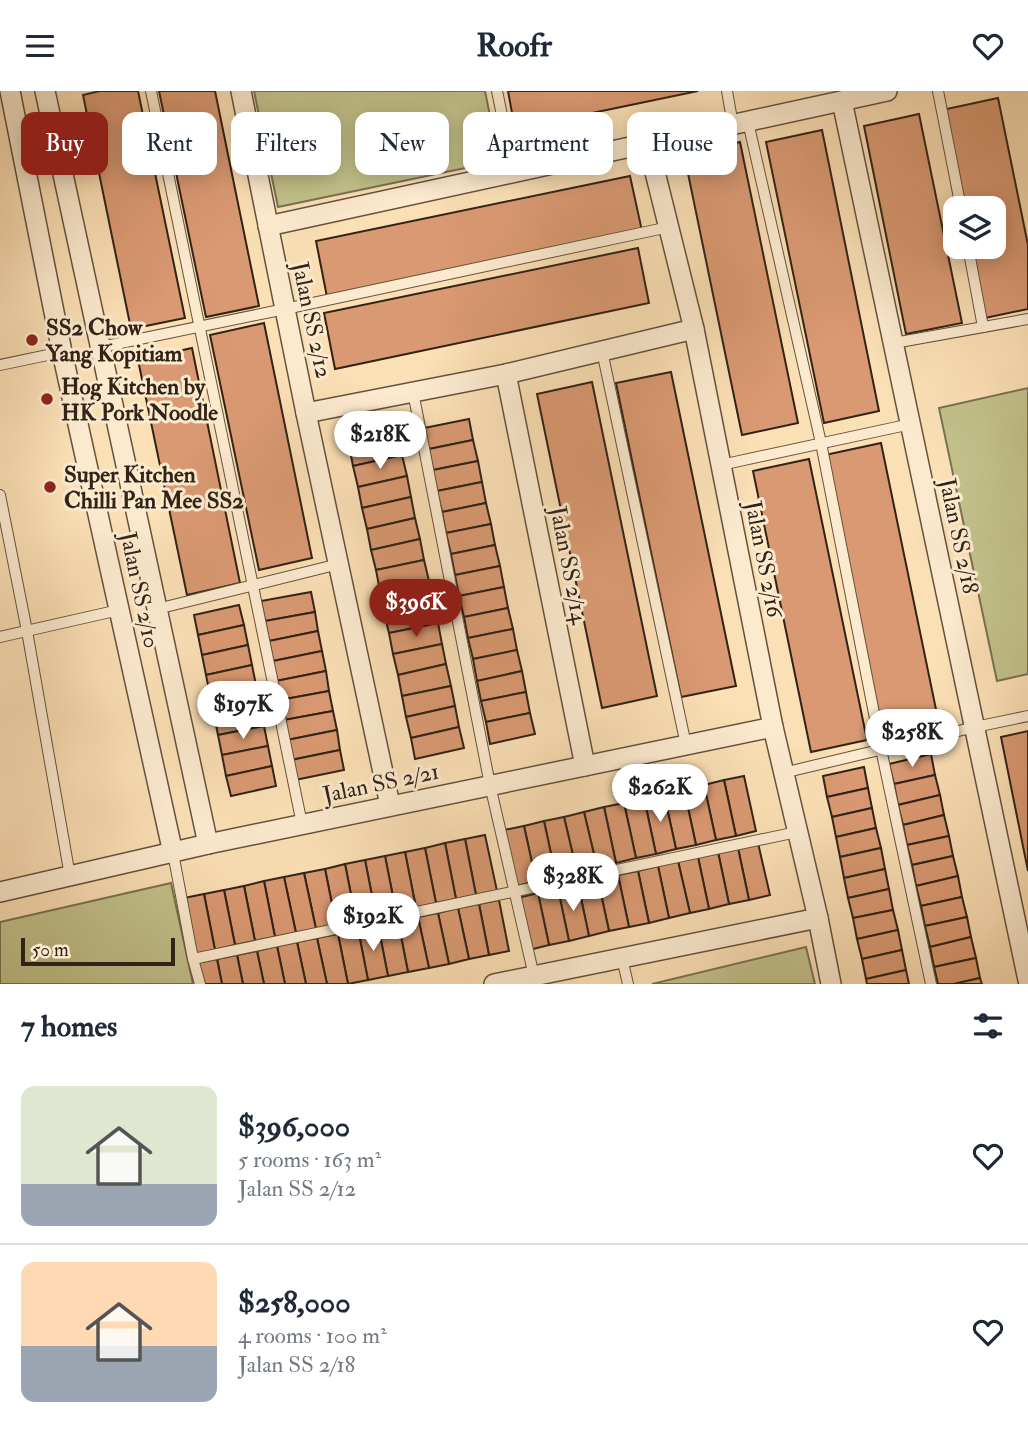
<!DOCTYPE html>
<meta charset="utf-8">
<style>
body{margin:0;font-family:"IM FELL Double Pica",serif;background:#f6f6f7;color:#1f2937;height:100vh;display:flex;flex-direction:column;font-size:26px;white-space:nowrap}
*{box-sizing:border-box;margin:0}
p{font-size:23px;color:#747a83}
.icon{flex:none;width:38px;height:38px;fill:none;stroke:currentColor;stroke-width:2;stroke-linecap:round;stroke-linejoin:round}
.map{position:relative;height:893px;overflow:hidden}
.side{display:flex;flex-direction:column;background:#fff;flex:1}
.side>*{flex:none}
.hud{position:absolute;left:21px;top:21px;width:987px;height:63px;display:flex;gap:14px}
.tools{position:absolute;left:943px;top:105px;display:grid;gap:14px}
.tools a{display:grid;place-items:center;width:63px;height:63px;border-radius:14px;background:#fff;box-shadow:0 4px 18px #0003;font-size:35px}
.scale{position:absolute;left:21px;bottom:18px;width:154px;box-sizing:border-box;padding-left:7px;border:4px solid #322317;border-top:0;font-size:19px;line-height:24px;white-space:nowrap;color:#322317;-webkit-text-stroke:5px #fceacf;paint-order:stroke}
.price{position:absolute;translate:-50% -60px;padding:0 16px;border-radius:24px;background:#fff;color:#222;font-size:23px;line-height:46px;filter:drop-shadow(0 2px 4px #0008)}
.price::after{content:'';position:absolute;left:50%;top:42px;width:21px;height:16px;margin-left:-10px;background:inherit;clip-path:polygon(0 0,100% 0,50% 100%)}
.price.active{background:#8f2418;color:#fff}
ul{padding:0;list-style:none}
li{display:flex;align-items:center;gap:21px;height:175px;padding:0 21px}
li+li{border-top:2px solid #e0e1e3}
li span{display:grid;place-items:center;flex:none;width:196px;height:140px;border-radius:14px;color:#555}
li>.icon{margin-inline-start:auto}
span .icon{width:84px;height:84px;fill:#fffc;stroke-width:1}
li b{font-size:30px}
h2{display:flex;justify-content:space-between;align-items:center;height:84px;padding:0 21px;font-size:30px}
.tag{padding:0 24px;border-radius:14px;background:#fff;box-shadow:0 4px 18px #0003;font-size:24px;line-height:63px}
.tag.active{background:#8f2418;color:#fff}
header{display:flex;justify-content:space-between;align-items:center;height:91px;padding:0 21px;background:#fff;font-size:32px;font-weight:700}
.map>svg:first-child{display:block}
.green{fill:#c2c18b;stroke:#7a7251;stroke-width:2}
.building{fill:#d99972;stroke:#322317;stroke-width:2}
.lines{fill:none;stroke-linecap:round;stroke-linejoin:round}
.lane-casing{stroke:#64523e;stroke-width:12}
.street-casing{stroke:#64523e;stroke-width:22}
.lane{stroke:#fceacf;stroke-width:10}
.street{stroke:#fceacf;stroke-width:19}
.poi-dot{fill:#8f2418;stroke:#fceacf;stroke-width:2.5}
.labels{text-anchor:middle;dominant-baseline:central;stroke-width:6;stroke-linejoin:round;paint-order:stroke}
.street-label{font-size:23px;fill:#322317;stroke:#fceacf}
.poi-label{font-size:23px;font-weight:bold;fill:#322317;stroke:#fceacf;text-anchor:start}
</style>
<header><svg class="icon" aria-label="menu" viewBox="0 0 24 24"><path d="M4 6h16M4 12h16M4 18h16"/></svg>Roofr<svg class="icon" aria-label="heart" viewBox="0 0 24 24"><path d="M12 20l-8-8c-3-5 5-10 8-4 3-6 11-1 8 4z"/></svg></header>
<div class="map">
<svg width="1028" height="893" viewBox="0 0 1028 893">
<rect width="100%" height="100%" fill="#fbdfb5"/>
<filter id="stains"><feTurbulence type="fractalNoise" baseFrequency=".00286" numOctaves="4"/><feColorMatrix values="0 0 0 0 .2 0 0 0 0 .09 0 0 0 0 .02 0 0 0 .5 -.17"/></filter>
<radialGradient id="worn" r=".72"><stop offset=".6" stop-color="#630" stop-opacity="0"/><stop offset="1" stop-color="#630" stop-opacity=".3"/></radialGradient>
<g class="green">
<polygon points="254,0 485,0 499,70 278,116"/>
<polygon points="1028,297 1028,583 997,590 939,317"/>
<polygon points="171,792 193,893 0,893 0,831"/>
<polygon points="806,856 815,893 652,893"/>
</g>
<g class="building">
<polygon points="100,0 138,0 185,227 131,238 83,4"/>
<polygon points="159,0 215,0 259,215 206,226"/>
<polygon points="508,0 698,0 515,38"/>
<polygon points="998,7 1028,154 1028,218 985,227 970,156 994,156 994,117 962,117 942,19"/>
<polygon points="919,23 962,232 906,243 864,35"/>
<polygon points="822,39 879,320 824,332 766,51"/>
<polygon points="740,51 798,332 742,344 684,63"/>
<polygon points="630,85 642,140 327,206 316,150"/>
<polygon points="638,157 649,212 335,278 324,222"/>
<polygon points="264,232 312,467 259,479 210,244"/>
<polygon points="192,257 240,492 187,504 138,269"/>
<polygon points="671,281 736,595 681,606 616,292"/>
<polygon points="592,291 657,605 602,617 537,303"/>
<polygon points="469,328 473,349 429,358 424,337"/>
<polygon points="398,343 402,364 353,375 349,354"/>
<polygon points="473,349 478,370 433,379 429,358"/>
<polygon points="881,352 939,633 883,645 825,364"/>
<polygon points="402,364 407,385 358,396 353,375"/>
<polygon points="809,368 867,649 811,661 753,380"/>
<polygon points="478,370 482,391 437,400 433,379"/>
<polygon points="407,385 411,406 362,417 358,396"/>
<polygon points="482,391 486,412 442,421 437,400"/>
<polygon points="411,406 415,427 367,438 362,417"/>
<polygon points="486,412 491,433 446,442 442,421"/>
<polygon points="415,427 420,448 371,459 367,438"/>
<polygon points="491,433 495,454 451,463 446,442"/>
<polygon points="420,448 424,469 376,479 371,459"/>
<polygon points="495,454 500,475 455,484 451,463"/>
<polygon points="424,469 429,490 380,500 376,479"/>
<polygon points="500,475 504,496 459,505 455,484"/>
<polygon points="429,490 433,511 384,522 380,500"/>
<polygon points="504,496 508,517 464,526 459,505"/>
<polygon points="311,501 315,521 265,530 261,510"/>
<polygon points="433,511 438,532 389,542 384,522"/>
<polygon points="239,514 244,534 198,544 194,524"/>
<polygon points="508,517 513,538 468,547 464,526"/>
<polygon points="315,521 318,540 269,550 265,530"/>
<polygon points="438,532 442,553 393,563 389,542"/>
<polygon points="244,534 248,554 202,564 198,544"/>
<polygon points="513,538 517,559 473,568 468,547"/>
<polygon points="318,540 322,560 273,570 269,550"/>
<polygon points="442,553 446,573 398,584 393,563"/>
<polygon points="248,554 252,574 206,584 202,564"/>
<polygon points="517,559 522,580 477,590 473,568"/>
<polygon points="322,560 326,580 276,590 273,570"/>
<polygon points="446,573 451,595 402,605 398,584"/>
<polygon points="252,574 256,594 210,604 206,584"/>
<polygon points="326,580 329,600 280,609 276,590"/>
<polygon points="522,580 526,601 481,610 477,590"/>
<polygon points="256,594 260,615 214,624 210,604"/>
<polygon points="451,595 455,615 406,626 402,605"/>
<polygon points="329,600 333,620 284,629 280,609"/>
<polygon points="526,601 530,622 486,631 481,610"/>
<polygon points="260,615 264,635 218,644 214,624"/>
<polygon points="455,615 459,636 411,647 406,626"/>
<polygon points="333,620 337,639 287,649 284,629"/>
<polygon points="530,622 535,643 490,653 486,631"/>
<polygon points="264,635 268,655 222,664 218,644"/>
<polygon points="459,636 464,657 415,668 411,647"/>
<polygon points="337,639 340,659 291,669 287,649"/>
<polygon points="1028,640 1028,780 1001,646"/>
<polygon points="268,655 272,675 226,685 222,664"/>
<polygon points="340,659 344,679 295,689 291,669"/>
<polygon points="931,663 935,684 894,693 889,673"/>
<polygon points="272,675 276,695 231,705 226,685"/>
<polygon points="864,676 868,697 827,706 823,685"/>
<polygon points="935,684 940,704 898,714 894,693"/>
<polygon points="744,685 756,740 736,745 724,689"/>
<polygon points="724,689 736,745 716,749 704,694"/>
<polygon points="704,694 716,749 696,754 684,698"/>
<polygon points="868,697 872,717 832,726 827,706"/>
<polygon points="684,698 696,754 676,758 664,703"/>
<polygon points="664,703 676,758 656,763 644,707"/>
<polygon points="940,704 944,724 903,734 898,714"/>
<polygon points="644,707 656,763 636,767 624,712"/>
<polygon points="624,712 636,767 616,772 604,716"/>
<polygon points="604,716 616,772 597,776 584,721"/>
<polygon points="872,717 876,737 836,746 832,726"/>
<polygon points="584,721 597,776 577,781 564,726"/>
<polygon points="944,724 949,745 907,754 903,734"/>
<polygon points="564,726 577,781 556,786 544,730"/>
<polygon points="544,730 556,786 536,790 524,735"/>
<polygon points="524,735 536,790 517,795 504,739"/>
<polygon points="876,737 881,757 840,766 836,746"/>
<polygon points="485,744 497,800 476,804 465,748"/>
<polygon points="949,745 953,765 912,774 907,754"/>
<polygon points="465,748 476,804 456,808 445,752"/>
<polygon points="445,752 456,808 436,812 425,757"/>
<polygon points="758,752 770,804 749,809 738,757"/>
<polygon points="425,757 436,812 416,817 405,761"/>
<polygon points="738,757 749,809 729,813 718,761"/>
<polygon points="881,757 885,778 844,787 840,766"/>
<polygon points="405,761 416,817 396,821 385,765"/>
<polygon points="718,761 729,813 709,818 698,766"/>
<polygon points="385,765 396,821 376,825 365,769"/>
<polygon points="953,765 958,785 916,795 912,774"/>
<polygon points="698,766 709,818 690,822 678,770"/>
<polygon points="365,769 376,825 356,829 345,773"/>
<polygon points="678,770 690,822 669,827 658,775"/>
<polygon points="345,773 356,829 336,833 325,778"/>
<polygon points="658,775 669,827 649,832 638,780"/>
<polygon points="325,778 336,833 316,838 304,782"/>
<polygon points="885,778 889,798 848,807 844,787"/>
<polygon points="638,780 649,832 629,836 618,784"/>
<polygon points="304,782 316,838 296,842 284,786"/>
<polygon points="618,784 629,836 609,840 598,789"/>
<polygon points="958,785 962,806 921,815 916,795"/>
<polygon points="284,786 296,842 275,846 264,790"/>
<polygon points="598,789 609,840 589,845 578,793"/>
<polygon points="264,790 275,846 255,850 244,795"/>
<polygon points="578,793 589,845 569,850 558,798"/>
<polygon points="244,795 255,850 235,854 224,799"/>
<polygon points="558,798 569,850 549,854 538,802"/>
<polygon points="889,798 893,819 853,827 848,807"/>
<polygon points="224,799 235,854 215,859 204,803"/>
<polygon points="538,802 549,854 529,859 518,807"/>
<polygon points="204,803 215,859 195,863 184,807"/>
<polygon points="962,806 967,826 925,835 921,815"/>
<polygon points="499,809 509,860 489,864 479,813"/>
<polygon points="479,813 489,864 469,868 458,817"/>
<polygon points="458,817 469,868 449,873 438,822"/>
<polygon points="893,819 898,839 857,848 853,827"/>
<polygon points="438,822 449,873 429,877 418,826"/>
<polygon points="418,826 429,877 408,881 398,830"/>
<polygon points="967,826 971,846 930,856 925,835"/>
<polygon points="398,830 408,881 388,885 378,834"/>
<polygon points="378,834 388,885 368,889 358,838"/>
<polygon points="358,838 368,889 348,893 338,843"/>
<polygon points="898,839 902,859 862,868 857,848"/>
<polygon points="338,843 348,893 327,893 317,847"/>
<polygon points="971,846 976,867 934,876 930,856"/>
<polygon points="317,847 327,893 306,893 297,851"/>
<polygon points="297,851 306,893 285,893 277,855"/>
<polygon points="277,855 285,893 264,893 257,860"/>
<polygon points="902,859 906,879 866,888 862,868"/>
<polygon points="257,860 264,893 243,893 237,864"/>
<polygon points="237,864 243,893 222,893 217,868"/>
<polygon points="976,867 980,887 954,893 938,893 934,876"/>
<polygon points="217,868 222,893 201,893 197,872"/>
<polygon points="906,879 909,893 867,893 866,888"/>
<polygon points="980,887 982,893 954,893"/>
</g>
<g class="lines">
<g class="lane-casing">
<g id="lane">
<polyline points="151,0 302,733"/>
<polyline points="497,0 514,82"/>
<polyline points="727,0 733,34"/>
<polyline points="938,0 961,117"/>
<polyline points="748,31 821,352 881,658 931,893"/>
<polyline points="968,156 983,236"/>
<polyline points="894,252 1028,228"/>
<polyline points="101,256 285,218 669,136"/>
<polyline points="602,260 686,654"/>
<polyline points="0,274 62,261"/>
<polyline points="413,301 490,694 534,885"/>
<polyline points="721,374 911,333"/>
<polyline points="0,404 27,540 70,785"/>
<polyline points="157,518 339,473"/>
<polyline points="0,546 119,519"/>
<polyline points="783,682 975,636 1028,625"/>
<polyline points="173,762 193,868 200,893"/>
<polyline points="622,867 628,893"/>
<polyline points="193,868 797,741"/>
</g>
</g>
<g class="street-casing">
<g id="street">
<polyline points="10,0 62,261 173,762"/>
<polyline points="45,0 208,753"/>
<polyline points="241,0 306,322 390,714"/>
<polyline points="842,10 1028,889"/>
<polyline points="648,53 694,238 773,636 818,827 831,893"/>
<polyline points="268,135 887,0"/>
<polyline points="506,283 585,675"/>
<polyline points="306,322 506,283 694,238"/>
<polyline points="0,801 208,753 773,636"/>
<polyline points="494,893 818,827"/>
</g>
</g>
<use href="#lane" class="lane"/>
<use href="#street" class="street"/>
</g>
<g class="poi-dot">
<circle cx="32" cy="249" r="7"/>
<circle cx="47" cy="308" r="7"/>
<circle cx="50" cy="396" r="7"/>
</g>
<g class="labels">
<g class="street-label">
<text transform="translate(312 229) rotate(78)">Jalan SS 2/12</text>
<text transform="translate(959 445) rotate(78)">Jalan SS 2/18</text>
<text transform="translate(764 468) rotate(79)">Jalan SS 2/16</text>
<text transform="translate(569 474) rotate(79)">Jalan SS 2/14</text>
<text transform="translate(140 499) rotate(78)">Jalan SS 2/10</text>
<text transform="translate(381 692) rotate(-12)">Jalan SS 2/21</text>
</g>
<g class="poi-label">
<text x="46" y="236">SS2 Chow<tspan x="46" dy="26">Yang Kopitiam</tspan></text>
<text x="61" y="295">Hog Kitchen by<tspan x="61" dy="26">HK Pork Noodle</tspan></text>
<text x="64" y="383">Super Kitchen<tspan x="64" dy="26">Chilli Pan Mee SS2</tspan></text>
</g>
</g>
<rect width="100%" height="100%" filter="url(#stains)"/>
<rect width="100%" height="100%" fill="url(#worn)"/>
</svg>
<div class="tools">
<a><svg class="icon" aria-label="layers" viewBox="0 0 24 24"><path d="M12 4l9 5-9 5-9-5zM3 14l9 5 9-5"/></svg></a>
</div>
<div class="scale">50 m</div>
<b class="price" style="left:380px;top:380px">$218K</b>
<b class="price active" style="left:416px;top:548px">$396K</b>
<b class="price" style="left:243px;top:650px">$197K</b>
<b class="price" style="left:912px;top:678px">$258K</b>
<b class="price" style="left:660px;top:733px">$262K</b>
<b class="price" style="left:573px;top:822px">$328K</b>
<b class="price" style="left:373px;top:862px">$192K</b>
<div class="hud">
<a class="tag active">Buy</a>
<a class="tag">Rent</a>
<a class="tag">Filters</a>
<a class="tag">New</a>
<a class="tag">Apartment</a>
<a class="tag">House</a>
</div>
</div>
<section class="side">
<h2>7 homes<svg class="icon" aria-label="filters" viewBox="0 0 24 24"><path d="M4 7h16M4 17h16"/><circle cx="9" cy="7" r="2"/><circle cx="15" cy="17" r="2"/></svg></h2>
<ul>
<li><span style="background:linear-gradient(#dfe7d0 70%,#9aa5b1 0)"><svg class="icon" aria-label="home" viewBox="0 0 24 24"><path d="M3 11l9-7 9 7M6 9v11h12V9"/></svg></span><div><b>$396,000</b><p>5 rooms · 163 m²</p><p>Jalan SS 2/12</p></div><svg class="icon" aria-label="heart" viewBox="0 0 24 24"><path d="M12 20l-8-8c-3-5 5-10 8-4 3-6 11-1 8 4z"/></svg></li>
<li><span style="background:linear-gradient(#ffd9b3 60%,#9aa5b1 0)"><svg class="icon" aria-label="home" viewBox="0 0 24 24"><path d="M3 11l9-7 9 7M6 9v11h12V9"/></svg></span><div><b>$258,000</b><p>4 rooms · 100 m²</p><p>Jalan SS 2/18</p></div><svg class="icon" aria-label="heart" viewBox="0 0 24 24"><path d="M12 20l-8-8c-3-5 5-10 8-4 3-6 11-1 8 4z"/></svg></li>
</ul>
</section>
